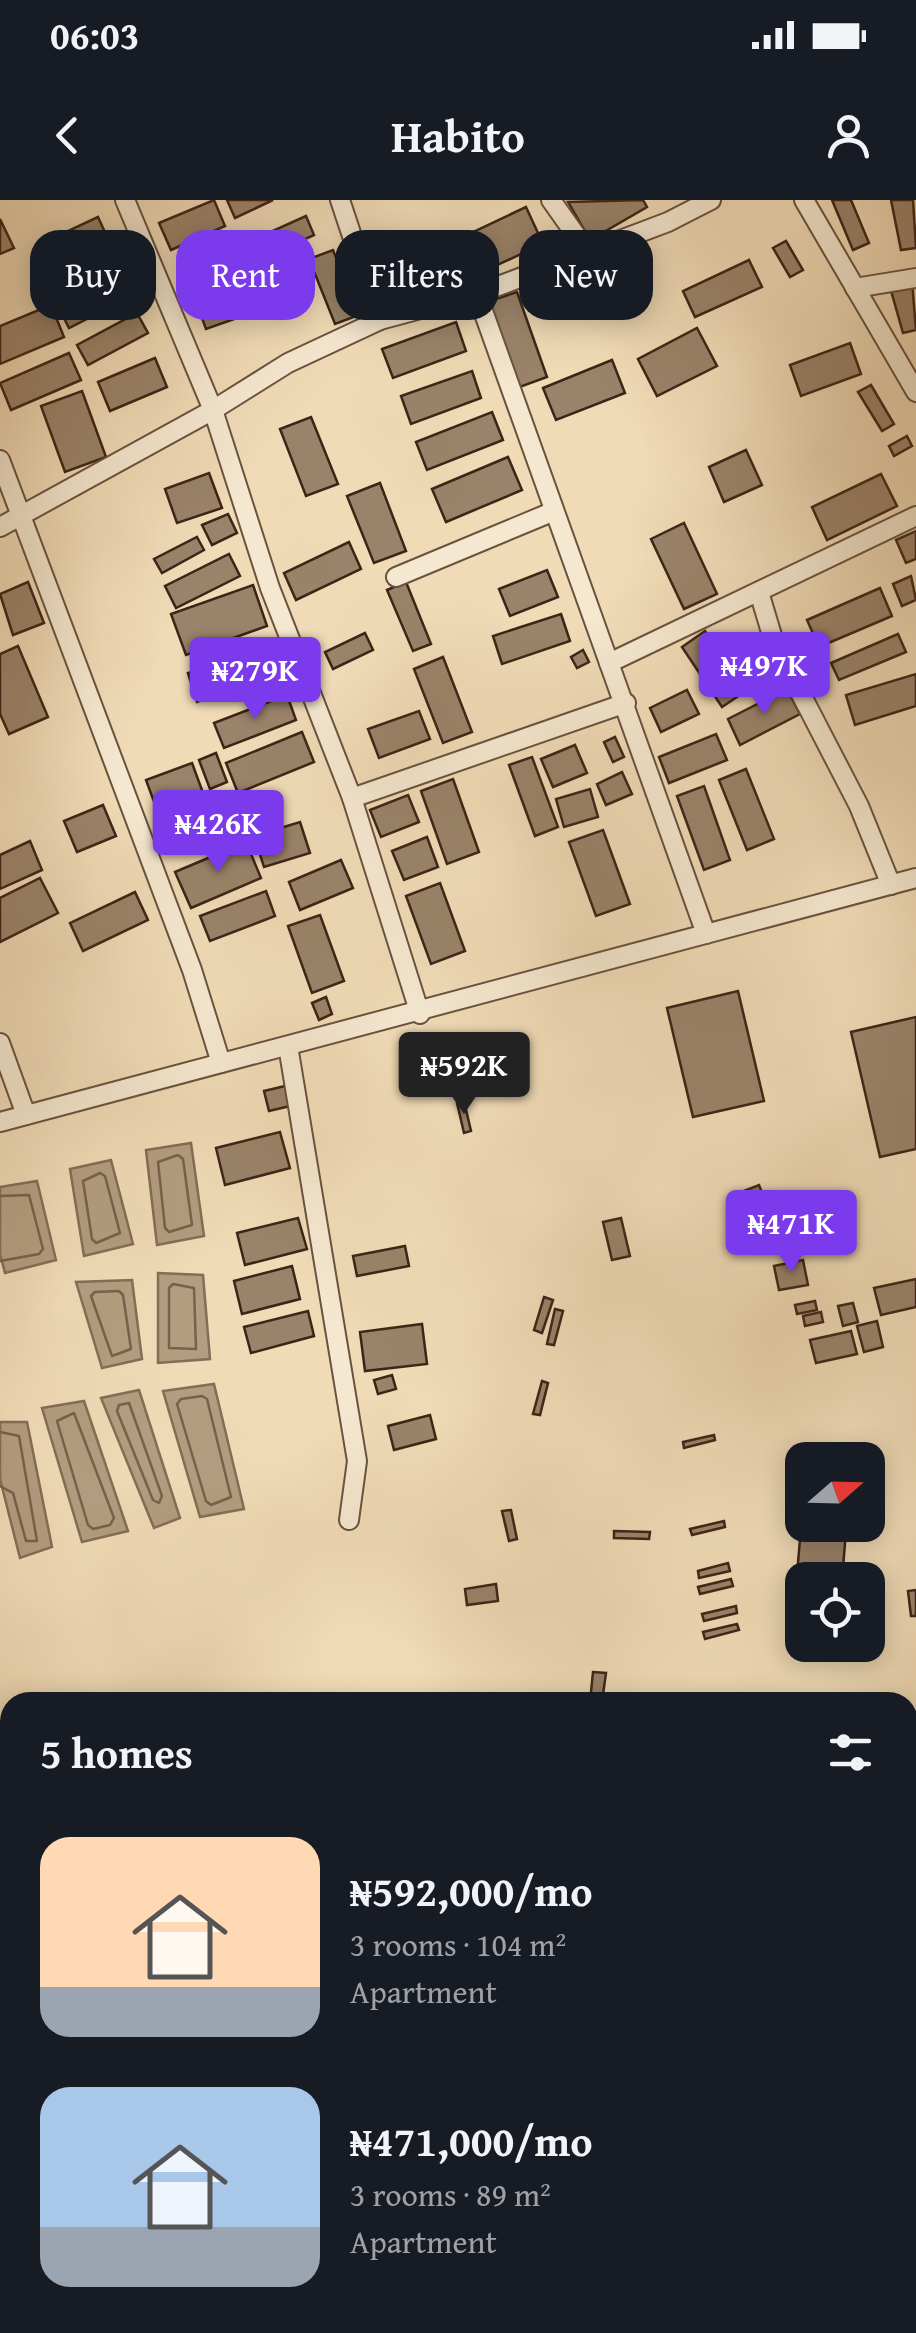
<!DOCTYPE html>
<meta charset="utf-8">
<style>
body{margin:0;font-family:"Gentium Book Plus",serif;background:#242831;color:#f1f3f6;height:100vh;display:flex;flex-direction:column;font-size:38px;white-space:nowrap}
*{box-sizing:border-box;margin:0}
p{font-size:32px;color:#9ea1a6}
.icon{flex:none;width:55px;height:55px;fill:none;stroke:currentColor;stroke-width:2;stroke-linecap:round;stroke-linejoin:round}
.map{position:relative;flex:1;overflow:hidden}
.drawer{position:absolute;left:0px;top:1492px;width:918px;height:642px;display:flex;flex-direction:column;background:#171b24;border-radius:30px 30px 0 0;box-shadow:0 5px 25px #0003}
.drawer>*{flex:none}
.hud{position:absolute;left:30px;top:30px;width:858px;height:90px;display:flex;gap:20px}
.needle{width:65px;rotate:70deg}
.fabs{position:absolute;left:785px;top:1242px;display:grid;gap:20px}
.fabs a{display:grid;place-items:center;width:100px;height:100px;border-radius:20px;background:#171b24;box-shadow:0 5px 25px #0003;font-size:50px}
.price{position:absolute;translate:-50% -85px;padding:0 22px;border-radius:10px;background:#7c3aed;color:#fff;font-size:32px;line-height:65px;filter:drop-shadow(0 2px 5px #0008)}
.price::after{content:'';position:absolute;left:50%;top:60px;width:30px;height:22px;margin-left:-15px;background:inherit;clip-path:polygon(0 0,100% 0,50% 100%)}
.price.on{background:#222;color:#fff}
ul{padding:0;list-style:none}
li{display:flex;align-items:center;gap:30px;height:250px;padding:0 40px}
li span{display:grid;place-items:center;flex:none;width:280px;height:200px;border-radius:30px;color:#555}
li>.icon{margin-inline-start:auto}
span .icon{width:120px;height:120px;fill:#fffc;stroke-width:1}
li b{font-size:42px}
h2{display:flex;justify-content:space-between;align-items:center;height:120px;padding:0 40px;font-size:42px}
.pill{padding:0 35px;border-radius:30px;background:#171b24;box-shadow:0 5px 25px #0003;font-size:35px;line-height:90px}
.pill.on{background:#7c3aed;color:#fff}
.status{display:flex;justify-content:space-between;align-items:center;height:70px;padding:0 50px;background:#171b24;direction:ltr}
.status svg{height:28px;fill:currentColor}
header{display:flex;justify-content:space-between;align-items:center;height:130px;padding:0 40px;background:#171b24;font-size:45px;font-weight:600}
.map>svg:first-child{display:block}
.water{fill:#b39d80;stroke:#846d56;stroke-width:2.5}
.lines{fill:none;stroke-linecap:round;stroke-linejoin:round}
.shore{stroke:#78604c;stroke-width:2.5}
.building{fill:#9a836a;stroke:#3d2417;stroke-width:2.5}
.minor-casing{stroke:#6a523f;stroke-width:22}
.trunk-casing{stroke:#3d2417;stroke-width:35}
.minor{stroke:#f5e8d0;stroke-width:18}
.trunk{stroke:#f0dbb6;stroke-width:30}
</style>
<div class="status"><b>06:03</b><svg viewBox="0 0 49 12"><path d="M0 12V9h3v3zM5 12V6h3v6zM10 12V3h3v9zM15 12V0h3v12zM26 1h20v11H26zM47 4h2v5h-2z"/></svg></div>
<header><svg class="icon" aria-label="back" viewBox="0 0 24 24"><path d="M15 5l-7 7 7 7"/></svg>Habito<svg class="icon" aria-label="person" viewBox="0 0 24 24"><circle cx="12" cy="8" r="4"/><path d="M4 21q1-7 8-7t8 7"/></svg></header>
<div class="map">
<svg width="916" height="2133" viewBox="0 0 916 2133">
<rect width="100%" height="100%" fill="#f0dbb6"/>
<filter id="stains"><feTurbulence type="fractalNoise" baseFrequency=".002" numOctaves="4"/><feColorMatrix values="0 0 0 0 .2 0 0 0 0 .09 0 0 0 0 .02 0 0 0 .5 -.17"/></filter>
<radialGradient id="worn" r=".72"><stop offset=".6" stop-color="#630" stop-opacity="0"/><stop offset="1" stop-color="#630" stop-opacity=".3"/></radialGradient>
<g class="water">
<polygon points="191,943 204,1036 157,1045 146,950"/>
<polygon points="111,960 133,1044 84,1056 70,969"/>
<polygon points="37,981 56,1060 5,1073 0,1054 0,987"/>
<polygon points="158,1073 203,1075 210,1159 158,1163"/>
<polygon points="132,1080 142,1159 102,1168 76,1082"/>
<polygon points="214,1184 244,1309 200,1317 163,1191"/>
<polygon points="139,1190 180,1318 154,1328 101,1198"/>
<polygon points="84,1201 128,1331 82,1342 42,1208"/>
<polygon points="0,1222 27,1222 52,1347 20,1358 0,1279"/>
</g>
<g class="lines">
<g class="shore">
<polygon points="178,955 183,959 192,1025 169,1032 165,1028 158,962"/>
<polygon points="100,973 105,976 120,1033 96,1043 92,1039 83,981"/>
<polyline points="0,996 29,995 43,1049 39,1054 0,1061"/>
<polygon points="173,1084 194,1088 196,1149 169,1148 169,1088"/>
<polygon points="119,1091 123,1095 131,1149 112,1156 91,1096 95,1092"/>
<polygon points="202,1196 207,1199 231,1297 211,1305 206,1301 177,1204 181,1199"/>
<polygon points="129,1203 162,1296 159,1303 153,1300 117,1211 119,1205"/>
<polygon points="74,1213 114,1318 110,1325 93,1329 88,1325 57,1221"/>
<polyline points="0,1232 19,1236 37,1341 26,1341 13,1293 0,1286"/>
</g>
</g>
<g class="building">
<polygon points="214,0 225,26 171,50 159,23"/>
<polygon points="227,0 273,0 235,18"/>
<polygon points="643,0 647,7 590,40 568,2"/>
<polygon points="832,0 851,0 869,43 853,50"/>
<polygon points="891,0 913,0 916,48 901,50"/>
<polygon points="526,7 543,44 471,77 454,41"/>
<polygon points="306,16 314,35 253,63 244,44"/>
<polygon points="98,17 113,50 56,77 40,44"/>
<polygon points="0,19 14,48 0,54"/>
<polygon points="786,41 803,70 790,77 773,48"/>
<polygon points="333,50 359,115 335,124 309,59"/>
<polygon points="749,60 762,87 695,117 683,91"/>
<polygon points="128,66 140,92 69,128 56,102"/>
<polygon points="912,81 916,130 903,133 890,87"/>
<polygon points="253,90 260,110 206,129 199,110"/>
<polygon points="517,92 547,177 517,188 487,102"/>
<polygon points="51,105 64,137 0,164 0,126"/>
<polygon points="137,113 148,133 88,165 77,145"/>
<polygon points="456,122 466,151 393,178 382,149"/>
<polygon points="697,128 717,166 657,196 638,159"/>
<polygon points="850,143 861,174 801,196 790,165"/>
<polygon points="69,153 81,180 11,210 0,183"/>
<polygon points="155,158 167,187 110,211 98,182"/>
<polygon points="612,160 625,193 556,220 543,188"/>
<polygon points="472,171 481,198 411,224 401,196"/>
<polygon points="871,185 894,224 882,231 858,192"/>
<polygon points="82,191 106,257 65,272 41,206"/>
<polygon points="492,212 503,240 427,270 416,242"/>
<polygon points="311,217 338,284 306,296 280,229"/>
<polygon points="907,236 912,246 894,256 889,246"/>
<polygon points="746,250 762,285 724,302 709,267"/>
<polygon points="508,257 522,290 446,322 432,289"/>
<polygon points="209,273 222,308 177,323 165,289"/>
<polygon points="881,274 897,306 827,340 812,307"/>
<polygon points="380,283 406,351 374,363 347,296"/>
<polygon points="228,314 237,333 212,345 202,325"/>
<polygon points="684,323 717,394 684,409 651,339"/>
<polygon points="916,331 916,359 906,363 896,340"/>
<polygon points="197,337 204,350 162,373 154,359"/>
<polygon points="349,342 361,369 296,400 284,373"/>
<polygon points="229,354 240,376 176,408 165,386"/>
<polygon points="547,370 558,397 510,416 499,389"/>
<polygon points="911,376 916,400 902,406 893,384"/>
<polygon points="28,382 44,423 13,435 0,394"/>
<polygon points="406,382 431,444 413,451 387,390"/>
<polygon points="253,385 267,426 186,455 171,414"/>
<polygon points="880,388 892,416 819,447 807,420"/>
<polygon points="561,414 570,441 502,464 493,436"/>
<polygon points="705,431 746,491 722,507 682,447"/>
<polygon points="365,433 373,450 333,469 325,452"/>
<polygon points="898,434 906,452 839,480 831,463"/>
<polygon points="18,446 48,517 9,534 0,514 0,454"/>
<polygon points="262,450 271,478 197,502 188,473"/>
<polygon points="583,450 589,462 577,468 571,457"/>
<polygon points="443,457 472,532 443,543 414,469"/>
<polygon points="916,474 916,506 855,525 846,495"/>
<polygon points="787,489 800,514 740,545 728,519"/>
<polygon points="687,490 699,514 661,532 650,508"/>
<polygon points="287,495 296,520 224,548 214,523"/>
<polygon points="419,511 430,539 379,558 368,529"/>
<polygon points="302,532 314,562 238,593 226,563"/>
<polygon points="716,534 727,560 669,583 659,557"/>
<polygon points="615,537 624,557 613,562 604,542"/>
<polygon points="575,545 587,573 553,587 541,559"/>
<polygon points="216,553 227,582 210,589 199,560"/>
<polygon points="532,557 558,627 535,636 509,565"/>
<polygon points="192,563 206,601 160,618 146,580"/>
<polygon points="746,569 774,639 747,650 719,580"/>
<polygon points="622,572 632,594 606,605 597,584"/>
<polygon points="453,579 479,652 447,664 421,591"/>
<polygon points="704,586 730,660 704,670 677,596"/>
<polygon points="590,589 598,617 564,627 556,599"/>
<polygon points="228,592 244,631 227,639 211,599"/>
<polygon points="408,595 419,622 381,637 370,610"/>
<polygon points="103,605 116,636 77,652 64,621"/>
<polygon points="300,622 310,653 264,667 254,636"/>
<polygon points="172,624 181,648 166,653 157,629"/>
<polygon points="603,630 630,704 596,716 569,642"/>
<polygon points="427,637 438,667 404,680 392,651"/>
<polygon points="30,641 42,670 0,689 0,655"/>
<polygon points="246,642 261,678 191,708 175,672"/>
<polygon points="341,660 353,688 300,710 289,682"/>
<polygon points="40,678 58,713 0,742 0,698"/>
<polygon points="440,683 465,751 431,764 406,696"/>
<polygon points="266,691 275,716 210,741 200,716"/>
<polygon points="135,692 148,720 83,751 70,723"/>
<polygon points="320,715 344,781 312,793 288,726"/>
<polygon points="738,791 764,901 693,917 667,808"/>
<polygon points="326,797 332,814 319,820 312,803"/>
<polygon points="916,817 916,949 880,957 851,832"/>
<polygon points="285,886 290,906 269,911 264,891"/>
<polygon points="464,901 471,931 464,933 457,903"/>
<polygon points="280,932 290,968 225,985 216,948"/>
<polygon points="759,985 764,998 737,1009 731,996"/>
<polygon points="298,1018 307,1049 245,1065 237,1033"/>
<polygon points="621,1018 630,1056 612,1060 603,1022"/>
<polygon points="405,1046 409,1066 357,1076 353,1056"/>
<polygon points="803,1060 808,1085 779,1090 774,1066"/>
<polygon points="292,1066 300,1099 242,1114 234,1081"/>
<polygon points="916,1079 916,1107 881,1115 874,1088"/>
<polygon points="544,1097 553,1100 542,1133 534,1130"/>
<polygon points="815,1101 817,1110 797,1114 795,1105"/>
<polygon points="853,1103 858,1122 843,1126 838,1106"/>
<polygon points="555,1109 563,1111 554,1145 547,1144"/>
<polygon points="308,1111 314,1136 251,1153 244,1127"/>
<polygon points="821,1112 823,1122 805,1126 803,1116"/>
<polygon points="877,1121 883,1147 864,1152 857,1126"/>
<polygon points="422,1124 427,1164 365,1171 360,1132"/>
<polygon points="851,1131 857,1154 816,1163 810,1140"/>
<polygon points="392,1175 396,1189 378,1194 374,1180"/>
<polygon points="542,1181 548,1183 540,1215 533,1214"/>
<polygon points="430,1215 436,1239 394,1250 388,1226"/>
<polygon points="714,1235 715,1240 684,1248 683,1242"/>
<polygon points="511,1310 517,1339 509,1341 502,1311"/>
<polygon points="724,1321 725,1327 692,1335 690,1329"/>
<polygon points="801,1327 846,1331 842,1380 802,1380 802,1412 794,1411"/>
<polygon points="614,1331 650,1332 649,1339 614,1338"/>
<polygon points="728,1363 730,1371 699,1378 698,1371"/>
<polygon points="731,1379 733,1386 700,1394 698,1387"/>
<polygon points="496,1384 498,1401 467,1405 465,1389"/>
<polygon points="916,1390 916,1416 911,1416 908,1391"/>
<polygon points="736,1406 737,1413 704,1421 702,1414"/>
<polygon points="737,1424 739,1430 705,1439 703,1432"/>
<polygon points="593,1472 606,1473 602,1502 590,1502"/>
<polygon points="636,2125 657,2125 660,2133 639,2133"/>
</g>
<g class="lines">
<g class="minor-casing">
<g id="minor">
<polyline points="125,0 213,210 288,163 380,120 477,94 668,22 711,0"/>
<polyline points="340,0 380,120"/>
<polyline points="551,0 587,51"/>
<polyline points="804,0 916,192"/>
<polyline points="855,88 916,78"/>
<polyline points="477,94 706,734"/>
<polyline points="0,260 192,770 221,863"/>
<polyline points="0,327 213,210 270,388 352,598 420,814"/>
<polyline points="396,377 552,312"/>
<polyline points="759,392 774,442 859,606 891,685"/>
<polyline points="609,463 916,316"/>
<polyline points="352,598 626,503"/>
<polyline points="0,843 26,915"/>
<polyline points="288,846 357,1261 349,1320"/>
<polyline points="0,922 916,678"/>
<polyline points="908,2113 916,2110"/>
<polyline points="875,2125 878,2133"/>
</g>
</g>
<g class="trunk-casing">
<g id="trunk">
<polyline points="908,1847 916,1844"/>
<polyline points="908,1894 916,1890"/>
<polyline points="144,2133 166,2125"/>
<polyline points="344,2133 361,2125"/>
</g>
</g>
<use href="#minor" class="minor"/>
<use href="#trunk" class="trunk"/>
</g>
<rect width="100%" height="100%" filter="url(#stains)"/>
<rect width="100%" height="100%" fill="url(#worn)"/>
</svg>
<div class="fabs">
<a><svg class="needle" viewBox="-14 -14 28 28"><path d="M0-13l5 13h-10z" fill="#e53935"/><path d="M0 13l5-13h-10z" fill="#9ea1a6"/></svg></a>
<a><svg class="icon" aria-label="locate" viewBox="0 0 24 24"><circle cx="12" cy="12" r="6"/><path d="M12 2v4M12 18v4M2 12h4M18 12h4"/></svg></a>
</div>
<b class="price" style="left:764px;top:517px">₦497K</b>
<b class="price" style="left:255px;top:522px">₦279K</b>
<b class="price" style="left:218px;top:675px">₦426K</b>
<b class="price on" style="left:464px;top:917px">₦592K</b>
<b class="price" style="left:791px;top:1075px">₦471K</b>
<div class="hud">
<a class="pill">Buy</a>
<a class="pill on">Rent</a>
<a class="pill">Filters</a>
<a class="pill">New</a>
</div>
<section class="drawer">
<h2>5 homes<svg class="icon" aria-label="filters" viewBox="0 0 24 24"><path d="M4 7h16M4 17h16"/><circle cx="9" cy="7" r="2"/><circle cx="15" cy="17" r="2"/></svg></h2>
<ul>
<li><span style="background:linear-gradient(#ffd9b3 75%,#9aa5b1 0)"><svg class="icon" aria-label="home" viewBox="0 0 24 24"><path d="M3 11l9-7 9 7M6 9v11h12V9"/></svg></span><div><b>₦592,000/mo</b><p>3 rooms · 104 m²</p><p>Apartment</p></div></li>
<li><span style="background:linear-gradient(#a9c7e8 70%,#9aa5b1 0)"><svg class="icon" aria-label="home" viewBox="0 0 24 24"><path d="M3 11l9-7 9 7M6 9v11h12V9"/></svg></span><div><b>₦471,000/mo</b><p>3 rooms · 89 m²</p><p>Apartment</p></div></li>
</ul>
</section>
</div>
